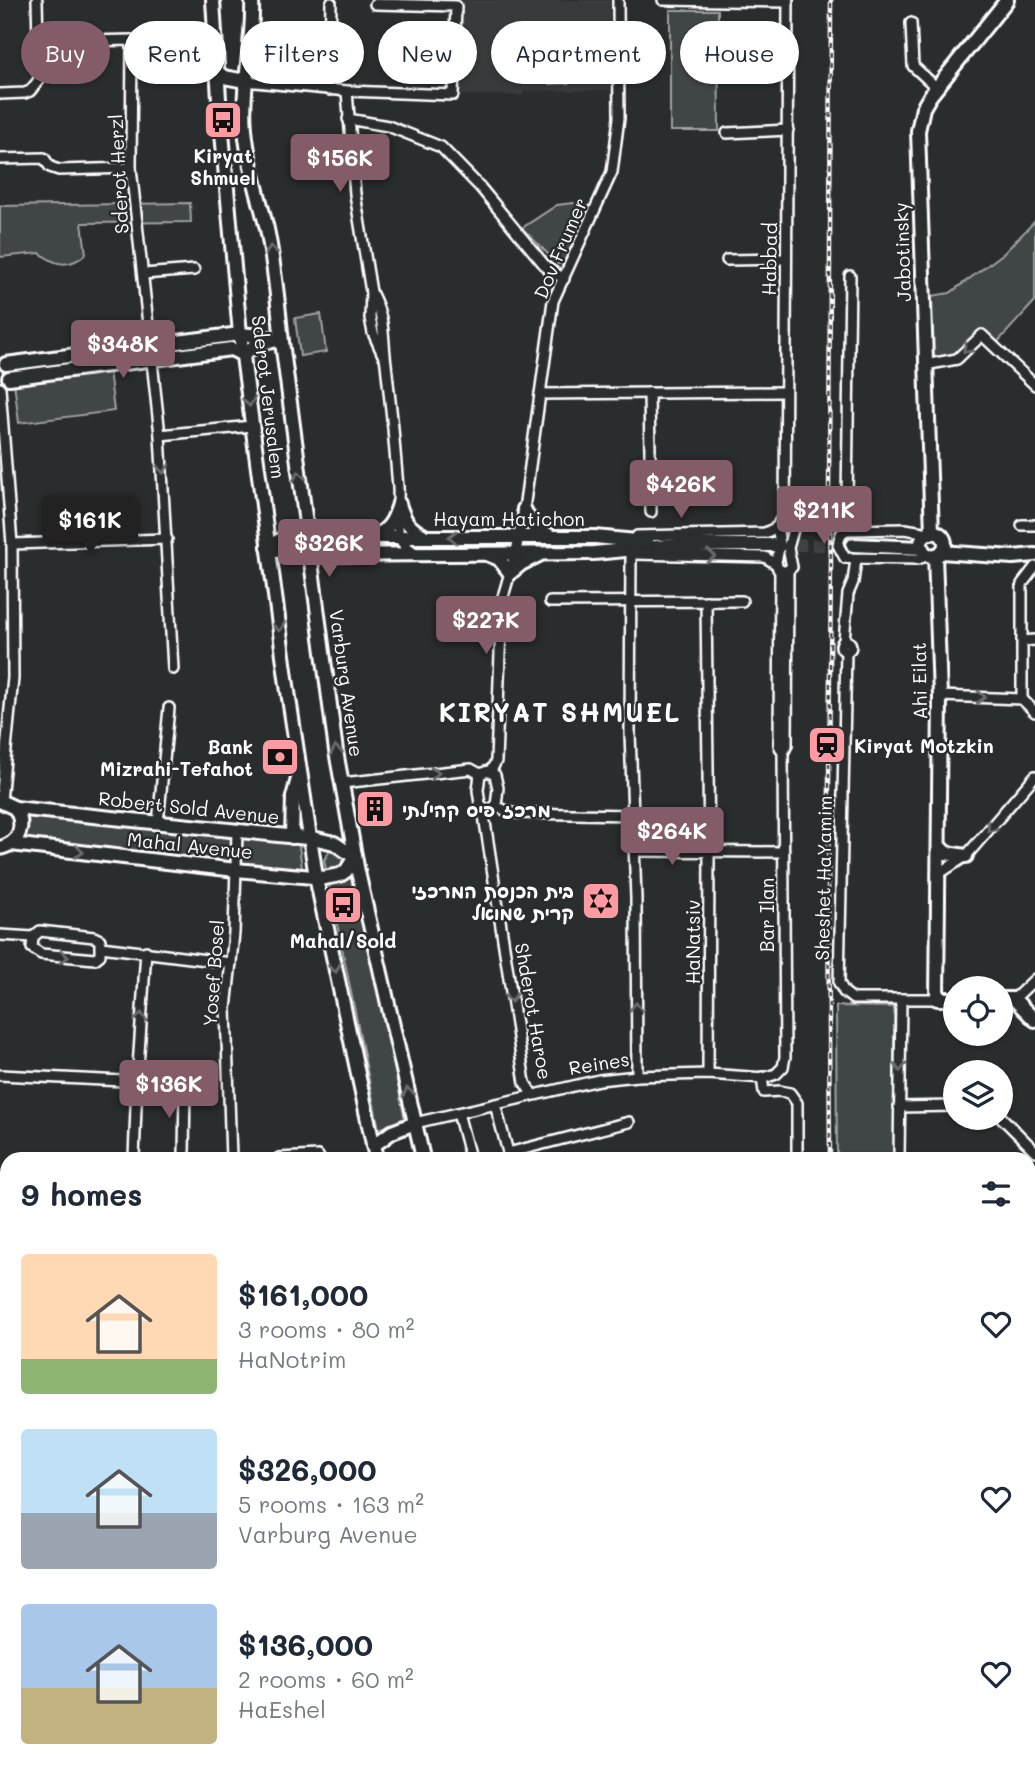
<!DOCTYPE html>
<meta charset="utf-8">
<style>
body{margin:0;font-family:Mali,"Playpen Sans Hebrew",sans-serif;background:#f2f2f3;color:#1f2937;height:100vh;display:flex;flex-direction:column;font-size:26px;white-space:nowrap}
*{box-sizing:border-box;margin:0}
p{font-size:23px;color:#747a83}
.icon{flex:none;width:38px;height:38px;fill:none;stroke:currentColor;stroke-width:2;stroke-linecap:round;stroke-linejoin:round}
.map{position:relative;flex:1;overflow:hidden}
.side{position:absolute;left:0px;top:1152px;width:1036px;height:625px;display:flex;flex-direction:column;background:#fff;border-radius:21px 21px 0 0;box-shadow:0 2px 5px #0004}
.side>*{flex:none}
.banner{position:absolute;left:21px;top:21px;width:994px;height:63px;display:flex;gap:14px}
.buttons{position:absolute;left:943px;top:976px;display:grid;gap:14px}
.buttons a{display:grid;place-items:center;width:70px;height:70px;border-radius:50%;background:#fff;box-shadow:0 2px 5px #0004;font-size:35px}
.price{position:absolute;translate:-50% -60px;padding:0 16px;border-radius:7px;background:#845c67;color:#fff;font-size:23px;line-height:46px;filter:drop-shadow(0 2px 4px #0008)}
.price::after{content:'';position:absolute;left:50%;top:42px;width:21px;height:16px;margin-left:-10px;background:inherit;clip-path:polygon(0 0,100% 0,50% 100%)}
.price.active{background:#222;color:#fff}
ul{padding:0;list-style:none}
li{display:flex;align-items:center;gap:21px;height:175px;padding:0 21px}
li span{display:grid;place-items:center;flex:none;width:196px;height:140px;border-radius:7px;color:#555}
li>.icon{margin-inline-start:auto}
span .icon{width:84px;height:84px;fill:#fffc;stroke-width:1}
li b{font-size:30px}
h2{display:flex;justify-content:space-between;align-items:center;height:84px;padding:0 21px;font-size:30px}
.tag{padding:0 24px;border-radius:32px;background:#fff;box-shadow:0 2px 5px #0004;font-size:24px;line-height:63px}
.tag.active{background:#845c67;color:#fff}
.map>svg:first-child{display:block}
.built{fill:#373a3b}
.green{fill:#414445;stroke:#a0a2a2;stroke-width:2}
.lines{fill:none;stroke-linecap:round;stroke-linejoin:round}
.secondary-tunnel{stroke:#3f4243;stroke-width:12;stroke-dasharray:12 6;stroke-linecap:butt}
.street-casing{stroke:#fff;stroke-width:14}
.secondary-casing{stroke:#fff;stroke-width:18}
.street{stroke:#2a2d2e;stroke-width:9}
.secondary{stroke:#2a2d2e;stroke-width:12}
.rail-casing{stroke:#fff;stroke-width:4.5}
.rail{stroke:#2a2d2e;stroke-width:2;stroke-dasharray:5;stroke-linecap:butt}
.oneway{stroke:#6a6c6d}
.labels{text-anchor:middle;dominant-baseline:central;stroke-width:5;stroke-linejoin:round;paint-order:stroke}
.poi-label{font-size:19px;font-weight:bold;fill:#fff;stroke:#2a2d2e}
.street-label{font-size:19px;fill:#fff;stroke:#2a2d2e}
.district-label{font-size:26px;font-weight:bold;letter-spacing:2px;fill:#fff;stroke:#2a2d2e}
</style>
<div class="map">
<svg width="1035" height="1776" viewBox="0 0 1035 1776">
<rect width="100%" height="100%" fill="#2a2d2e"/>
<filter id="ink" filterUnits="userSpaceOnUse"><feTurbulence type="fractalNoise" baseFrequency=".0143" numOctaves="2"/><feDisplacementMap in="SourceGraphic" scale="14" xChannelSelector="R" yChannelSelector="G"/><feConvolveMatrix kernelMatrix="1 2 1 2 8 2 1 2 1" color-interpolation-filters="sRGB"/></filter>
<g filter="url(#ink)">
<polygon class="built" points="461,0 610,0 610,90 523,91 523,95 460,95"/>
<g class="green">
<polygon points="670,10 718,10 719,131 670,131"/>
<polygon points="549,54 570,54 570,83 549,84"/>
<path d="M190 203 191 222 82 223 86 254C70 268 56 266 40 253L0 257V206Z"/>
<polygon points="573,203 591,208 563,264 558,264 522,228 557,205"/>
<polygon points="1035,221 1035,301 994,346 982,335 957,359 931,364 931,296 950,293 1004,253"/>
<polygon points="321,314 326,352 300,356 295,318"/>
<polygon points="109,370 114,411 19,423 14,382"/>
<polygon points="26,812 234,835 234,867 24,846"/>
<polygon points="240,835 298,840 303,874 239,868"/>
<polygon points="338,848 345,852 373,961 405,1120 379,1129 324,860 331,849"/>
<polygon points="836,1006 894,1007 894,1158 837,1158"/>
<rect x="697" y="1769" width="110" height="7"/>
</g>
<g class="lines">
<polyline class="secondary-tunnel" points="776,545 853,545"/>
<g class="street-casing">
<g id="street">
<polyline points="663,0 788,2"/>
<polyline points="911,23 913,66 937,88"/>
<polyline points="39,42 132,40 131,168 160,435 173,669"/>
<polyline points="245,81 347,91 453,95 456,6 375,4"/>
<polyline points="329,90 331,3"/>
<polyline points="347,91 355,194 371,292 370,318 373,333 383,355"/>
<polyline points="0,94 25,93 30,91 39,80 37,0"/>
<polyline points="348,119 388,126 441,147 480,187 547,268 564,279"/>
<polyline points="727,133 788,130"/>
<polyline points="0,159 44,158 50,167 59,170 131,168"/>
<polyline points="727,260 786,259"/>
<polyline points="143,274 194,270"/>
<path d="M371 292C386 321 382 334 386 364 391 405 395 446 398 487 399 502 396 521 399 536 401 545 410 549 417 554"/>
<polyline points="925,365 957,359 982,335 1035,385"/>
<polyline points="0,388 12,544 13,678 1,801"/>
<polyline points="649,393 651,512"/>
<polyline points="540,394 785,392"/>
<polyline points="160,435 252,426"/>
<polyline points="785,519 788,0"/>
<polygon points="785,519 791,522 793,530 788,548 792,567 785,572 778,569 776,562 780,544 777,527 780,521"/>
<polyline points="1022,525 1035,525"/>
<polyline points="846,530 844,512 847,501 850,276"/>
<polyline points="929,533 905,529 846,530 841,534 838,545 845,558 918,559 929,555"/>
<polyline points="637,536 765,533 777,527"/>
<polyline points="12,544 167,539"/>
<polyline points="631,554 630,733 636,898 637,1076"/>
<polyline points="634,554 765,557 776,564"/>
<polyline points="706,601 709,853 708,1074"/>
<polyline points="550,602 742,601"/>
<circle cx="846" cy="646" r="5"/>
<polyline points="844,641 848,594 853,582 856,559"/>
<polyline points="1022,641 1035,640"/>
<polyline points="846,651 839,983 844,992 853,999 937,999"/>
<polyline points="940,696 1022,699"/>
<polyline points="1022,699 1022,584 1035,567"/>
<polyline points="1022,699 1035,712"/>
<polyline points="783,753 787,745 788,571"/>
<polygon points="488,771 495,775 498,788 496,806 487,811 480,804 478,790 480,774"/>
<polyline points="491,771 496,761 502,600 516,552 524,509 553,301 612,172 619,118 618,0"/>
<polyline points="342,783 471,769 480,774"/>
<polyline points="496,806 511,813 633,815"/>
<polyline points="483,809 525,1083 532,1094"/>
<polyline points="158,823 169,708"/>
<polyline points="635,851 783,852"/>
<polyline points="940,873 966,856 1035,776"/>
<polyline points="0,935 33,937 40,931 94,937 100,940 100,955 95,959 41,954 32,948 33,937"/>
<polyline points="101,947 231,963"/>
<polyline points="1014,999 1035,979"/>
<polyline points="0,1075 185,1084 184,1155"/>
<polyline points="762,1077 764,1092 780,1091 790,1093 797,1103 797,1158"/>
<polyline points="495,1104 509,1156"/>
<polyline points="899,1107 956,1106"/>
<polyline points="458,1113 470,1158"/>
<polyline points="1001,1117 1035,1151"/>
<polyline points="415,1123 599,1080 637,1076 708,1074 764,1078 776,1074 783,1067 785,1057 783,753 779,745 780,570"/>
<polyline points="508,1153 629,1122"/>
<polyline points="134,1158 137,1082 146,951"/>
<polyline points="231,1158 226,1009 234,933 237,832"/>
<polyline points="279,1158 318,1156 319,1158"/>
<polyline points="899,1158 901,999"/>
<polyline points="0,1203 7,1203"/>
<polyline points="0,1241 7,1240"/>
<polyline points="0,1393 7,1392"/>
<polyline points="0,1534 7,1535"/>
<polyline points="1029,1723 1035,1724"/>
<polyline points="904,1776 904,1769"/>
<polyline points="973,1776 973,1769"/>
</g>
</g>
<g class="secondary-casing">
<g id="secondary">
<polyline points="213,0 219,99 240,334 287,685 316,877 376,1158"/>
<path d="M252 0C254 44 241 86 245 129 248 163 259 196 267 229 275 267 278 304 282 342L336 751 358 872 423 1158"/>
<polyline points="217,72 224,77 245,81"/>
<polyline points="6,364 240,334 260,336 282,342"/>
<polyline points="9,378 231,349 243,355 258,343 273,341"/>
<path d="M399 504C404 520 408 527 423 535"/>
<polyline points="524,509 533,526 550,536"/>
<circle cx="933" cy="544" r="12"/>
<polyline points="932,533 918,131 923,108 930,96 1007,0"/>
<path d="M375 536C390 529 394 520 399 504"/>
<polyline points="853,545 922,548"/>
<polyline points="268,546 285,553 305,555 594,553 677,545 773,545"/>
<polyline points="268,546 284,538 308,537 595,537 647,542"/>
<polyline points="941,552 1013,557 1035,555"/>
<polyline points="487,554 499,559 510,573 521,564 539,555"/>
<polyline points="935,555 940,696 937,999 956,999"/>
<path d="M0 801 15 808C26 825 20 843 0 848"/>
<polyline points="292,837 293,797 299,775"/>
<polyline points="11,844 236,870 324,878 340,875 346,871 355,857 334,843 317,839 15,808"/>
<polyline points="940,847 946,853 966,856"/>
<polyline points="1001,999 1014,999 1035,1020"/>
<polyline points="373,1146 392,1132 415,1123"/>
<polyline points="1029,1277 1035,1271"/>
<polyline points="1029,1302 1035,1296"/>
<polyline points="1029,1459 1035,1459"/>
<polyline points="0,1663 7,1663"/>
<polyline points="0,1680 7,1678"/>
<polyline points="548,1769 556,1776"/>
<polyline points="573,1769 579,1776"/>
<polyline points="589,1769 590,1776"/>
<polyline points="483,1776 487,1769"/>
<polyline points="515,1776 530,1769"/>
</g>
</g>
<use href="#street" class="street"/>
<use href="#secondary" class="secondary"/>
<g class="rail-casing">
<g id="rail">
<polyline points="830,1158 828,892 831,561 829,500 831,0"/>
<polyline points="827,1769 827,1776"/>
</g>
</g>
<use href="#rail" class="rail"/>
</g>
<defs><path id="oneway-chevron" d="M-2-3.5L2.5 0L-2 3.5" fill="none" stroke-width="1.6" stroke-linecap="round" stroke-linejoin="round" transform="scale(1.75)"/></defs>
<g class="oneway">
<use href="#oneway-chevron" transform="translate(271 250) rotate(-100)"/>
<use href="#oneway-chevron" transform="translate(967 349) rotate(138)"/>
<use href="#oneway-chevron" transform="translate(249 402) rotate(83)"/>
<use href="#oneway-chevron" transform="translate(163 469) rotate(86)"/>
<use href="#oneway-chevron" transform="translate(299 476) rotate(-97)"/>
<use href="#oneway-chevron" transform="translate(453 537) rotate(180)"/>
<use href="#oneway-chevron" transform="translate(711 556) rotate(1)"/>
<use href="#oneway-chevron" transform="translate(279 627) rotate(82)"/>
<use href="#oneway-chevron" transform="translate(981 697) rotate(2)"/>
<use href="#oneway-chevron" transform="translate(336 750) rotate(-100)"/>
<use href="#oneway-chevron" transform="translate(435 773) rotate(-6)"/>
<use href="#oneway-chevron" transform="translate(991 828) rotate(131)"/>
<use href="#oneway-chevron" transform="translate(79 852) rotate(7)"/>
<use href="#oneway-chevron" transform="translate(64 957) rotate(5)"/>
<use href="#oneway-chevron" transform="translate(335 968) rotate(78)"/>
<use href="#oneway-chevron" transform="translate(511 998) rotate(83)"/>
<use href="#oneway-chevron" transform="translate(636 1007) rotate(-90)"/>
<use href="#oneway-chevron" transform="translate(141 1017) rotate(-86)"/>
<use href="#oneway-chevron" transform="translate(900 1067) rotate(91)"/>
<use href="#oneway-chevron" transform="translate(408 1092) rotate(-102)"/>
</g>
</g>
<defs>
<g id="bus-square" transform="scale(2.0125)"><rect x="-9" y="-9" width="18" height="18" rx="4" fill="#ff9aa2" stroke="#2a2d2e"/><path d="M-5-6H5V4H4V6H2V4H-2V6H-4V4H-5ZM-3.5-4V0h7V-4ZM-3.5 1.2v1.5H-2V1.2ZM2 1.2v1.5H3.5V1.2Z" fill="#111"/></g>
<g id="station-square" transform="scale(2.0125)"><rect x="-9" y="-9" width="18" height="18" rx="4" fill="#ff9aa2" stroke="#2a2d2e"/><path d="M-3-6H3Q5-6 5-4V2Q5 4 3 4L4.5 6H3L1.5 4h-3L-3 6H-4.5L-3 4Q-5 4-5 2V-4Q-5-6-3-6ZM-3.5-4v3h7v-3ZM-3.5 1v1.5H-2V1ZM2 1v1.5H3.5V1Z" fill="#111"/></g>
<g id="bank-square" transform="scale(2.0125)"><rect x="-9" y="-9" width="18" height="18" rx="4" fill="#ff9aa2" stroke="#2a2d2e"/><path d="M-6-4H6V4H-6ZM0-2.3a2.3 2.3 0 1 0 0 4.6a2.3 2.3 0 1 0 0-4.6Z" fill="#111"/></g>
<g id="building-square" transform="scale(2.0125)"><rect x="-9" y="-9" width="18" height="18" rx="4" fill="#ff9aa2" stroke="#2a2d2e"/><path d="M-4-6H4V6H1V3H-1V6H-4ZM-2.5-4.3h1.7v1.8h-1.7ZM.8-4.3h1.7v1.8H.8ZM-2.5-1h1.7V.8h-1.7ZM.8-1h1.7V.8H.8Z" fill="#111"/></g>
<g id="synagogue-square" transform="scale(2.0125)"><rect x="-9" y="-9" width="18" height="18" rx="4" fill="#ff9aa2" stroke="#2a2d2e"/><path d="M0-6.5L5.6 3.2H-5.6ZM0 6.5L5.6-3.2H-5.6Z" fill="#111"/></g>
</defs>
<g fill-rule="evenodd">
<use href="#bus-square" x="223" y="120"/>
<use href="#station-square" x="827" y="745"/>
<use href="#bank-square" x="280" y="757"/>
<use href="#building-square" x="375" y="809"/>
<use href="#synagogue-square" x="601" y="901"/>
<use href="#bus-square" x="343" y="905"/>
</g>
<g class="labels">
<g class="poi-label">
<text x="223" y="155">Kiryat<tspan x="223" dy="22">Shmuel</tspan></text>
<text x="854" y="745" text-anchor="start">Kiryat Motzkin</text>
<text x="253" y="746" text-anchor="end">Bank<tspan x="253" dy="22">Mizrahi-Tefahot</tspan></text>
<text x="402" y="809" text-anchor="start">מרכז פיס קהילתי</text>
<text x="574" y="890" text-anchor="end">בית הכנסת המרכזי<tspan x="574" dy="22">קרית שמואל</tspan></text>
<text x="343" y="940">Mahal/Sold</text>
</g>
<g class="street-label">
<text transform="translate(118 174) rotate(-93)">Sderot Herzl</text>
<text transform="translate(560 248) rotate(-67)">Dov Frumer</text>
<text transform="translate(902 252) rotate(-92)">Jabotinsky</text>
<text transform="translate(769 259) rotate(-89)">Habbad</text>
<text transform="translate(269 397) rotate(83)">Sderot Jerusalem</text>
<text x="509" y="518">Hayam Hatichon</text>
<text transform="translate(919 681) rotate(-91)">Ahi Eilat</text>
<text transform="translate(347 683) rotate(82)">Varburg Avenue</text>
<text transform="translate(189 807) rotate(6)">Robert Sold Avenue</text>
<text transform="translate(190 845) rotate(6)">Mahal Avenue</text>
<text transform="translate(823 878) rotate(-89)">Sheshet HaYamim</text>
<text transform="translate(766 915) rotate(-90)">Bar Ilan</text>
<text transform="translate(692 942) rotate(-90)">HaNatsiv</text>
<text transform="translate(213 973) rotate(-86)">Yosef Bosel</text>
<text transform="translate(534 1011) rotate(80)">Shderot Haroe</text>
<text transform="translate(599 1063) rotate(-9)">Reines</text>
</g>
<g class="district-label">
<text x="560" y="712">KIRYAT SHMUEL</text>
</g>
</g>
</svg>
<div class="buttons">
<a><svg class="icon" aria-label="locate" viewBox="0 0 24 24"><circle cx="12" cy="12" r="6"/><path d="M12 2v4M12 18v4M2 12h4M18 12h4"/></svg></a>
<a><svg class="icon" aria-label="layers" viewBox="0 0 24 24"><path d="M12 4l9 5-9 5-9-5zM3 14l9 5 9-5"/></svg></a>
</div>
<b class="price" style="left:340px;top:194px">$156K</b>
<b class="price" style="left:123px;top:380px">$348K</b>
<b class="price" style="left:681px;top:520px">$426K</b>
<b class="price" style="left:824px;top:546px">$211K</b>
<b class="price active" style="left:90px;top:556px">$161K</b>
<b class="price" style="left:329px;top:579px">$326K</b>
<b class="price" style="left:486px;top:656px">$227K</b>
<b class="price" style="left:672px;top:867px">$264K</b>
<b class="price" style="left:169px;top:1120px">$136K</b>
<div class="banner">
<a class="tag active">Buy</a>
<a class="tag">Rent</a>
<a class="tag">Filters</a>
<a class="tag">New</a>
<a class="tag">Apartment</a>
<a class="tag">House</a>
</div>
<section class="side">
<h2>9 homes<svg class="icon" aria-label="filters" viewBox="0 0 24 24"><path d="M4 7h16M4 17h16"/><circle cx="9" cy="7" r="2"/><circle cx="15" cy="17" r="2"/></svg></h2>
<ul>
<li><span style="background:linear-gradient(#ffd9b3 75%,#8fb573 0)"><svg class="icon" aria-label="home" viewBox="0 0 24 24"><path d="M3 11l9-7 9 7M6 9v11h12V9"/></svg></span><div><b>$161,000</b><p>3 rooms · 80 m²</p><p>HaNotrim</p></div><svg class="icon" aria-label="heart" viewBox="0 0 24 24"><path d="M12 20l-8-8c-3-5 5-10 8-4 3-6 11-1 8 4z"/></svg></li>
<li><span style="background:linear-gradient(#bfe0f5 60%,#9aa5b1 0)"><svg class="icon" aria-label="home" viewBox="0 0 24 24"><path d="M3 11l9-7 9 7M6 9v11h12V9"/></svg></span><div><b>$326,000</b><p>5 rooms · 163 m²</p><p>Varburg Avenue</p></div><svg class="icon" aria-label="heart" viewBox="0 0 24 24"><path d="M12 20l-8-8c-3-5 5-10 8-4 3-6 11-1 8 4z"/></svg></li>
<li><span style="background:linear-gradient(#a9c7e8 60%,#c2b280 0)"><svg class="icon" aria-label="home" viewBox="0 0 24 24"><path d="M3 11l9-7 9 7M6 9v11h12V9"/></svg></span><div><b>$136,000</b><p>2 rooms · 60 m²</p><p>HaEshel</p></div><svg class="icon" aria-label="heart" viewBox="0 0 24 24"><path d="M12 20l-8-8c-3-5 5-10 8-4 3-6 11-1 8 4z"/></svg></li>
</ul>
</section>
</div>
